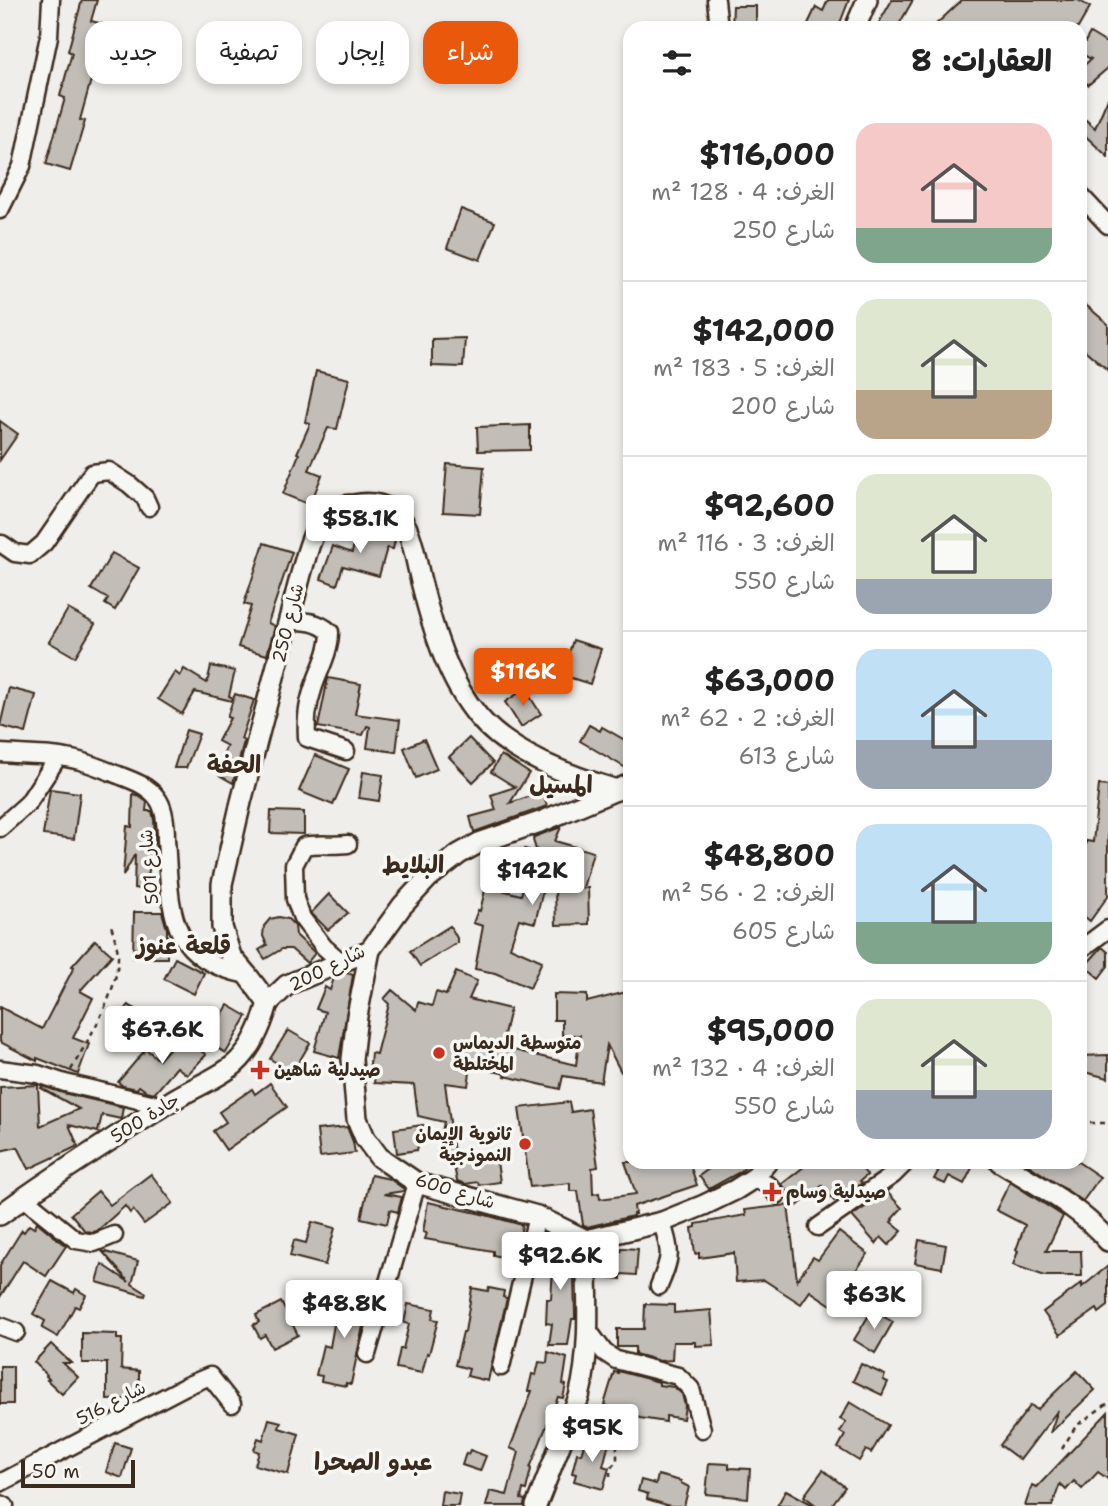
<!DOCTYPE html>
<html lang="ar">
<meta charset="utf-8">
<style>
body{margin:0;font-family:"Shantell Sans","Playpen Sans Arabic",sans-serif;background:#f6f6f6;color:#222;direction:rtl;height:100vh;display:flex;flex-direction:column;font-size:26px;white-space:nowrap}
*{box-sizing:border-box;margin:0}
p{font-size:23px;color:#767676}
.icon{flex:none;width:38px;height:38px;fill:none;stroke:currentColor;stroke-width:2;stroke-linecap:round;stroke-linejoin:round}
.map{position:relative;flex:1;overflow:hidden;direction:ltr}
.drawer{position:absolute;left:623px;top:21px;width:464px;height:1148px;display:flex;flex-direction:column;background:#fff;border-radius:21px;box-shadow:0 4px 10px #0003;direction:rtl}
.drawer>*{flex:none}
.hud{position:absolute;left:21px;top:21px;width:497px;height:63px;direction:rtl;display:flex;gap:14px}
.scale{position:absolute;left:21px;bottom:18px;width:114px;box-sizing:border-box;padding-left:7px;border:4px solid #3b2a1e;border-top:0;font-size:19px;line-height:24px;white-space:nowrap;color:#3b2a1e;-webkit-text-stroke:5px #f6f6f2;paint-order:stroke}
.price{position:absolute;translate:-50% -60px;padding:0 16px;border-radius:7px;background:#fff;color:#222;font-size:23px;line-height:46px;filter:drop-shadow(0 2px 4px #0008)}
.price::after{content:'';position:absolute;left:50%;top:42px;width:21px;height:16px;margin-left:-10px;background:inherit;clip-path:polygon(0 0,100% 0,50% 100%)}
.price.current{background:#ea580c;color:#fff}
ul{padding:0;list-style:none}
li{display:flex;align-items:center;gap:21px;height:175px;padding:0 35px}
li+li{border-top:2px solid #e0e0e0}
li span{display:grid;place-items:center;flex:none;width:196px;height:140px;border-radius:21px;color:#555}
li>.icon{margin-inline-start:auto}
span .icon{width:84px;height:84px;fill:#fffc;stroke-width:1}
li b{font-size:30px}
h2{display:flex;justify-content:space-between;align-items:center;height:84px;padding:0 35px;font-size:30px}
.chip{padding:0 24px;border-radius:21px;background:#fff;box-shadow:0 4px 10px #0003;font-size:24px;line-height:63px}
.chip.current{background:#ea580c;color:#fff}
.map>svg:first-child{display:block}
.building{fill:#c2bdb7;stroke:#3b2a1e;stroke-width:2}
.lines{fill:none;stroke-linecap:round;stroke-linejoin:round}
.minor-casing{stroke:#3b2a1e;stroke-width:21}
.major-casing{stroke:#3b2a1e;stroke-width:24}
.path{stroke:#3b2a1e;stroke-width:2.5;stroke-dasharray:5 5;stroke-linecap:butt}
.minor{stroke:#f6f6f2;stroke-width:16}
.major{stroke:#f6f6f2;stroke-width:19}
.poi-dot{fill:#c8321e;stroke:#f6f6f2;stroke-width:2.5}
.labels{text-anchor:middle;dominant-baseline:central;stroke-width:7;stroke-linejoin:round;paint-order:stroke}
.street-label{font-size:18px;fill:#3b2a1e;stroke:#f6f6f2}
.poi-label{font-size:18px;font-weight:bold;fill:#3b2a1e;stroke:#f6f6f2;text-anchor:start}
.district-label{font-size:24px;font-weight:bold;fill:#3b2a1e;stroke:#f6f6f2}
</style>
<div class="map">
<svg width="1108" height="1506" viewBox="0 0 1108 1506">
<rect width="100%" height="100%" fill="#efeeea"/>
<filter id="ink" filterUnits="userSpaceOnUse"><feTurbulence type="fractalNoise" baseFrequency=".0143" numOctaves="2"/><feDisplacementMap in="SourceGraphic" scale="14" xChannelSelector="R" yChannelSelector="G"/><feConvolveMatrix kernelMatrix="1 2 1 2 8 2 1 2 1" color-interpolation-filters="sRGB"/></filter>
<g filter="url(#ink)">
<g class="building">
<polygon points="82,0 97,0 91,21 103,24 90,68 94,69 80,120 85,121 70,171 46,164 65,98 60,96 72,53 68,51"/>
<polygon points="828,0 849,0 838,28 806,28 816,7 823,11"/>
<polygon points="892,0 913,0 897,28 876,28"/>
<polygon points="962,0 1078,0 1090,7 1078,28 932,28"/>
<polygon points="733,6 756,6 756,28 732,28"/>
<polygon points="1090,33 1108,44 1108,68 1088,85 1080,76 1080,69 1091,59 1080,53 1080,51"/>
<polygon points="1108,98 1108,157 1080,131 1080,127 1086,120 1095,128"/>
<polygon points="461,209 495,222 480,260 447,248"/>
<polygon points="1080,300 1108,324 1108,370 1080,346"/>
<polygon points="465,338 463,367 432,366 432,339"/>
<polygon points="316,371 349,379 337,429 328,428 309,470 322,475 310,505 283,494 299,454 297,453 310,424 305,422"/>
<polygon points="0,421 18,434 0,460"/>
<polygon points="530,425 530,450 478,451 477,427"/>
<polygon points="447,464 484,467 480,514 443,512"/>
<polygon points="358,527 396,536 393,549 387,548 379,576 343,566 337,585 321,579 333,546 352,553"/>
<polygon points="264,543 292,552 268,623 275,626 267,655 238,647 251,606 244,604"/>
<polygon points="112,553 139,568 115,610 105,604 108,599 91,589"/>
<polygon points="68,609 95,624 75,657 49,642"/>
<polygon points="573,640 601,649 590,684 562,675"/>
<polygon points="211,666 235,671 229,696 233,698 232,701 195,692 182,714 158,699 175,672 180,676 184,669 207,683"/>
<polygon points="328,678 361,684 355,714 400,720 396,752 367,748 370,727 367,726 363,735 318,727"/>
<polygon points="9,688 36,695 26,733 0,726"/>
<polygon points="525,689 541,714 521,727 505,702"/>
<polygon points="235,694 254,700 241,739 244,741 233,783 219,775 228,757 223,754 227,746 218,741 230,718 227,717"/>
<polygon points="589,725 600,731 602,727 630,743 630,762 626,768 580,741"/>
<polygon points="186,730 199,734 186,768 174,768"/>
<polygon points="469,738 493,763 473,782 449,757"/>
<polygon points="424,739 437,769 416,778 404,748"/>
<polygon points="315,755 349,769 333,805 299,791"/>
<polygon points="501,755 529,773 510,803 542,792 547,806 474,832 470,817 496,810 491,795 515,787 491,772"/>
<polygon points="363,772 383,775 379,801 359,798"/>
<polygon points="1099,785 1108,786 1108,896 1090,921 1080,913 1080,888 1086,841 1093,842"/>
<polygon points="50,789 80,793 74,839 43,835"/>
<polygon points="133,794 137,795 147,802 146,811 152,811 154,820 156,851 152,850 146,890 134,888 135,854 123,876 127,826 132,827"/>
<polygon points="271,811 304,812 304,834 270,833"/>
<polygon points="561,827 555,841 593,852 583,888 588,888 589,924 556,925 554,853 552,853 535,923 519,919 510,947 542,961 530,988 495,973 475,969 483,926 473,923 478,910 480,911 486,886 521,895 528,870 520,868 525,849 537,853 533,840 534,837"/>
<polygon points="329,894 348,913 328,930 311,913"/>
<polygon points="134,912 162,912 167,929 167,958 133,958"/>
<polygon points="279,917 288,919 295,926 296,935 315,953 307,963 291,949 282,949 265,959 259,950 267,945 263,936 264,926 270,919"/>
<polygon points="450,926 457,938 457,943 420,966 410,951"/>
<polygon points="95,940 112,955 80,991 93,998 73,1038 89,1044 78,1074 37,1058 37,1061 0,1042 0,1007 42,1029 74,967 72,966"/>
<polygon points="1102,947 1108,952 1108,966 1099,978 1085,966"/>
<polygon points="175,958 204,973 194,994 164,979"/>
<polygon points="456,972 477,981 469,999 510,1009 501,1047 576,1065 580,1035 562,1035 562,1020 554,1020 554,994 587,995 587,1002 630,991 630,1068 621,1072 607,1045 601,1082 563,1076 560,1089 505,1076 506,1074 471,1066 468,1086 445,1083 454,1153 437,1155 444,1122 418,1116 414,1085 374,1083 375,1075 369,1074 371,1053 376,1054 389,1004 384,999 392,990 416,1010 418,1002 432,1006 436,992 446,995"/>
<polygon points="347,973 353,975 339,1058 314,1051 325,1012 316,1009 325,987 330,990 334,978"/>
<polygon points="128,1005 156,1020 141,1049 112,1035"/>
<polygon points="228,1005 247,1016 226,1053 206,1042"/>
<polygon points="288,1030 310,1043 293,1072 270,1059"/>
<polygon points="182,1034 206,1055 187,1075 177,1067 155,1093 146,1091 139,1086 137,1089 123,1086 118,1082 146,1049 159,1060"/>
<polygon points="1108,1055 1108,1078 1080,1071 1080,1056"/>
<polygon points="270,1083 287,1107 226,1150 213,1131 226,1122 219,1112 252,1089 255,1094"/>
<polygon points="38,1085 40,1126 79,1109 41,1088 42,1086 63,1093 123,1107 121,1119 102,1115 98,1132 69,1125 78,1146 29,1169 18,1147 0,1151 0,1087"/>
<polygon points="569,1102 571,1112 590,1109 598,1167 592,1168 593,1194 599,1193 600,1199 636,1194 625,1162 689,1162 697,1185 634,1206 635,1214 633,1214 633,1216 587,1227 583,1225 578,1191 570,1191 570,1183 530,1187 519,1108"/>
<polygon points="423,1125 417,1150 397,1153 394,1129"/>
<polygon points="347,1127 353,1142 355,1153 320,1157 317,1130"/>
<polygon points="467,1155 468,1159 496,1155 500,1182 479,1185 478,1182 465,1184 457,1181 452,1157"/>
<polygon points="718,1162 751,1162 740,1172 709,1189 699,1176"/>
<polygon points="810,1162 857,1162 867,1175 860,1181 862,1183 838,1200 837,1199 834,1201 822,1186 797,1206 782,1184"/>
<polygon points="943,1162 975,1162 964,1184 949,1176 945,1184 934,1179"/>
<polygon points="1028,1162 1078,1162 1100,1177 1083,1201 1027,1164"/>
<polygon points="151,1174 173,1203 144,1224 133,1210 130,1213 125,1206 97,1231 93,1232 85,1231 71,1214 98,1191 110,1205"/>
<polygon points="371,1175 390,1179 404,1189 404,1191 384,1194 402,1197 398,1212 390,1210 387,1224 361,1218"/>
<polygon points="1010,1182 1063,1216 1046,1251 1081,1251 1082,1276 1045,1276 1013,1265 1018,1251 1016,1250 1025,1225 996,1210"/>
<polygon points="887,1192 902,1208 892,1219 893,1220 891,1222 902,1231 889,1245 881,1237 876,1244 852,1216"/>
<polygon points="428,1202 482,1214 522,1225 516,1260 493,1255 493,1251 425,1239 427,1233 423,1232"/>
<polygon points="788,1205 797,1280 813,1257 818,1260 839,1232 868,1254 831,1305 810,1291 801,1304 764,1280 736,1282 734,1253 699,1258 699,1253 695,1254 692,1228 696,1227 696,1224 746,1215 745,1210"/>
<polygon points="37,1222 66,1246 46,1276 23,1261 0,1297 0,1265 22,1230 24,1232 29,1225 34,1228"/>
<polygon points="312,1222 335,1228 325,1265 290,1256 294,1240 306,1243"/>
<polygon points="919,1240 946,1245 942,1268 915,1263"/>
<polygon points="541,1245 574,1248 572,1275 574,1275 575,1315 575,1319 572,1319 568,1345 549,1345 552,1324 546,1323 547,1299 551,1299 553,1269 541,1268 541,1263 538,1263"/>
<polygon points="622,1248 638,1249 636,1275 621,1274 621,1279 606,1277 608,1250 621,1251"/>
<polygon points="102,1251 138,1261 132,1284 146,1293 145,1296 97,1282 102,1264 129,1282"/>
<polygon points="1108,1266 1108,1306 1099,1313 1097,1309 1060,1335 1043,1312 1082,1283 1082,1287"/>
<polygon points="52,1281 74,1293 76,1289 86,1295 79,1308 75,1306 58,1337 42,1328 45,1321 33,1314"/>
<polygon points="472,1288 488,1291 489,1288 504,1291 503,1297 507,1298 488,1381 467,1376 469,1369 455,1365 463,1332 465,1332"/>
<polygon points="340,1291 369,1297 351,1384 346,1383 346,1386 321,1381 322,1376 316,1375 323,1345 330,1347"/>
<polygon points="281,1302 298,1335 272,1348 265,1335 260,1338 253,1325 259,1322 256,1315"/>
<polygon points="408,1304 434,1309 432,1319 438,1320 429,1354 427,1353 422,1373 396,1368 400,1349 403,1349 409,1324 404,1323"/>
<polygon points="645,1304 674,1305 674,1313 711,1310 714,1345 695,1346 695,1342 673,1342 672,1360 660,1361 635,1354 635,1347 617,1347 617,1329 644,1329"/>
<polygon points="872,1310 893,1322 875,1353 854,1340"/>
<polygon points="82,1333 117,1334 117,1339 122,1339 121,1369 139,1371 139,1395 136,1395 136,1399 107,1400 107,1363 82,1363"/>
<polygon points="51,1344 71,1363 63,1363 78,1377 62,1394 47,1380 49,1379 46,1376 47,1375 34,1362"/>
<polygon points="548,1352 567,1358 563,1384 566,1385 563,1398 558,1397 530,1468 531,1469 526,1490 523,1489 521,1499 525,1500 524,1506 486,1506 490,1491 507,1495 519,1452 510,1448 532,1391 528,1391 532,1374 536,1375 539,1362 547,1363"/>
<polygon points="861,1364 885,1375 883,1380 888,1382 882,1395 853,1381"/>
<rect x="0" y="1366" width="13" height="38"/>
<polygon points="618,1371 659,1382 659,1385 674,1387 682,1394 685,1406 683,1419 666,1416 666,1422 640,1418 604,1405 614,1372 618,1373"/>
<polygon points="1077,1371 1095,1390 1050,1433 1058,1410 1020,1460 1000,1445 1031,1405 1037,1410"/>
<polygon points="850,1402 888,1425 871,1453 866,1450 859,1461 838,1448 845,1435 840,1432 846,1422 840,1419"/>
<polygon points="1108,1412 1108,1479 1098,1472 1082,1489 1074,1481 1066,1490 1060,1484 1052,1506 1025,1506 1032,1485 1037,1487"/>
<polygon points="269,1419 281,1422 279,1428 299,1434 288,1474 255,1465 259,1452 254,1450 258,1438 263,1440"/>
<polygon points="586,1437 609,1443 603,1466 609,1468 603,1489 574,1481 576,1474 572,1473 577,1453 581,1454"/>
<polygon points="115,1443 131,1448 122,1478 106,1472"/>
<polygon points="470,1450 486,1456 480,1471 462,1465 466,1453 468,1454"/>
<polygon points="709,1463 729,1464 729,1468 750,1469 748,1498 706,1494"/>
<polygon points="823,1470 845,1487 831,1506 817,1506 804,1496"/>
<polygon points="658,1475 681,1481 681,1483 689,1487 684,1506 670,1506 647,1499 648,1494 638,1491 641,1480 656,1484"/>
<polygon points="786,1490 815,1506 777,1506"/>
<polygon points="442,1491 460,1494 458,1506 440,1506"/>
</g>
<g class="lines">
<g class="minor-casing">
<g id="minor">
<polyline points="716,0 719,28"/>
<polyline points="1080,195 1108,225"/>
<polyline points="0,210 22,166 49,36 51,0"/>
<polyline points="0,544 2,544 15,553 30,555 44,543 92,473 109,471 129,484 145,498 149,507"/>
<path d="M289 621C306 621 317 621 330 632 330 652 319 670 313 689 307 707 306 720 307 738L346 751"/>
<path d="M0 753C27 755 55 754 80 761 94 765 108 771 121 776 134 781 148 786 157 798 165 808 166 827 166 839 171 908 165 959 247 975"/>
<polyline points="0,828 28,803 58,757"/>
<polyline points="1080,950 1108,929"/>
<path d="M341 962 324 947 302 918 295 899 294 865 304 846C319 843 333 846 348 844"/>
<polyline points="0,1069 38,1074 65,1083 164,1106"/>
<polyline points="754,1178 770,1186 777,1195"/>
<polyline points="24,1198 76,1240 94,1243 114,1235"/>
<polyline points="818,1227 893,1175 906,1162"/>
<path d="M659 1286C672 1255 671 1254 662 1222"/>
<polyline points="0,1326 16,1332"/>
<polyline points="588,1330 604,1352 616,1360 678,1376 691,1389 702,1429"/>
<polyline points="367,1354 417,1183"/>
<polyline points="501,1367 537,1216"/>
<polyline points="0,1483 186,1386 210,1376 232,1404"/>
<polyline points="0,1504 5,1506"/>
</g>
</g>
<g class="major-casing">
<g id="major">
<polyline points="855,28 867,0"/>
<polyline points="370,950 357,1016 352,1059 357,1119 365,1138 379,1157 417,1183 537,1216 586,1240 662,1222 704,1205 735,1190 754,1178 767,1162"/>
<path d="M268 1003 247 975 231 956 222 927V884L241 802 301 574C308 550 313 519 339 508 343 506 350 505 354 505 372 501 390 505 402 520 413 534 417 568 422 585 433 630 448 680 478 716 509 754 570 776 617 790"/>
<polyline points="268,1003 287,985 370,950 402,906 428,878 459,854 479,843 543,821 630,784"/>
<path d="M1000 1162C1037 1185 1080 1207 1108 1241"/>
<path d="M0 1215C55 1174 113 1139 170 1102 191 1088 216 1080 235 1064 253 1048 262 1025 268 1003"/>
<path d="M536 1506 579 1397C592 1346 587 1293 586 1240"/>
</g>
</g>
<g class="path">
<path d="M71 1070C89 1037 119 993 118 954 117 944 113 932 110 922"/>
<polyline points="1080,1123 1108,1123"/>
<polyline points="591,1415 608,1433 614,1437 617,1444 617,1460 610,1469 610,1476"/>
<polyline points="1062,1449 1076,1426 1108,1403"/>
</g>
<use href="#minor" class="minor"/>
<use href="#major" class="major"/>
</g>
</g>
<g class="poi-dot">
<circle cx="439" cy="1053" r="7"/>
<path d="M256.5 1059.5h7v7h7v7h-7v7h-7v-7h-7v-7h7z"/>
<circle cx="525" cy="1144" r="7"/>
<path d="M768.5 1181.5h7v7h7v7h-7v7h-7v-7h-7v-7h7z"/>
</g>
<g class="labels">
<g class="street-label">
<text transform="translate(288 623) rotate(-76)">شارع 250</text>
<text transform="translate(149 867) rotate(-95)">شارع 501</text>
<text transform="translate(327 968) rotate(-26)">شارع 200</text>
<text transform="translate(145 1118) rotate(-32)">جادة 500</text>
<text transform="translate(455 1191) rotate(17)">شارع 600</text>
<text transform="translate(111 1403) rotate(-27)">شارع 516</text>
</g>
<g class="poi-label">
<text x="453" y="1043">متوسطة الديماس<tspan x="453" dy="21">المختلطة</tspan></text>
<text x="274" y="1070">صيدلية شاهين</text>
<text x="511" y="1134" text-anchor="end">ثانوية الإيمان<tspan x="511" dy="21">النموذجية</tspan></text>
<text x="786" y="1192">صيدلية وسام</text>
</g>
<g class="district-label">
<text x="234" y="765">الحفة</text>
<text x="561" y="785">المسيل</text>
<text x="413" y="865">البلايط</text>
<text x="184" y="946">قلعة عنوز</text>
<text x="373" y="1462">عبدو الصحرا</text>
</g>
</g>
</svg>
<div class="scale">50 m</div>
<b class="price" style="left:360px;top:555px">$58.1K</b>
<b class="price current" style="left:523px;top:708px">$116K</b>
<b class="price" style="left:532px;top:907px">$142K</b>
<b class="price" style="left:162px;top:1066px">$67.6K</b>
<b class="price" style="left:560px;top:1292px">$92.6K</b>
<b class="price" style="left:874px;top:1331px">$63K</b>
<b class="price" style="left:344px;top:1340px">$48.8K</b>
<b class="price" style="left:592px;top:1464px">$95K</b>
<div class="hud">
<a class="chip current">شراء</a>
<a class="chip">إيجار</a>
<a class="chip">تصفية</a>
<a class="chip">جديد</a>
</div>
<section class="drawer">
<h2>العقارات: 8<svg class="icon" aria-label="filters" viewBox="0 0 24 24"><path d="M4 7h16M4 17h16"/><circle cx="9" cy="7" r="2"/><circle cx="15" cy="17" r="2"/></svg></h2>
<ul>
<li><span style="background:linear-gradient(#f6c9c9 75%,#7fa58c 0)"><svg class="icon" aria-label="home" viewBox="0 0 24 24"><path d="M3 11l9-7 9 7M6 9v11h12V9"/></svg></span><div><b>$116,000</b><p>الغرف: 4 · 128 m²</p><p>شارع 250</p></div></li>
<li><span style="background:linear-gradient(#dfe7d0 65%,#b9a48a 0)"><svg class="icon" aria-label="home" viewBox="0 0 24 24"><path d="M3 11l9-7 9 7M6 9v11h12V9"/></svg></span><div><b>$142,000</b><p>الغرف: 5 · 183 m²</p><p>شارع 200</p></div></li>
<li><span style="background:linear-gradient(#dfe7d0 75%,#9aa5b1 0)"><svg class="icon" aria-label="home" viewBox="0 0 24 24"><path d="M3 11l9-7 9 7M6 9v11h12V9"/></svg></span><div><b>$92,600</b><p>الغرف: 3 · 116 m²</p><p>شارع 550</p></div></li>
<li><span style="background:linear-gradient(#bfe0f5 65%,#9aa5b1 0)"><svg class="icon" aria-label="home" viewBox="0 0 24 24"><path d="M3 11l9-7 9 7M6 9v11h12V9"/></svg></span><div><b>$63,000</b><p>الغرف: 2 · 62 m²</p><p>شارع 613</p></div></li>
<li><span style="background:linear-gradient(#bfe0f5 70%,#7fa58c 0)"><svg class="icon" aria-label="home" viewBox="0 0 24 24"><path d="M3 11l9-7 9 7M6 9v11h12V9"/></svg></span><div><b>$48,800</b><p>الغرف: 2 · 56 m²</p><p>شارع 605</p></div></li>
<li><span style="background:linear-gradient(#dfe7d0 65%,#9aa5b1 0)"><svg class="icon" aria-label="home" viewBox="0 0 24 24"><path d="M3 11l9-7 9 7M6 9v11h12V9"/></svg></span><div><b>$95,000</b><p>الغرف: 4 · 132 m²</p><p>شارع 550</p></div></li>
</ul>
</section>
</div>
